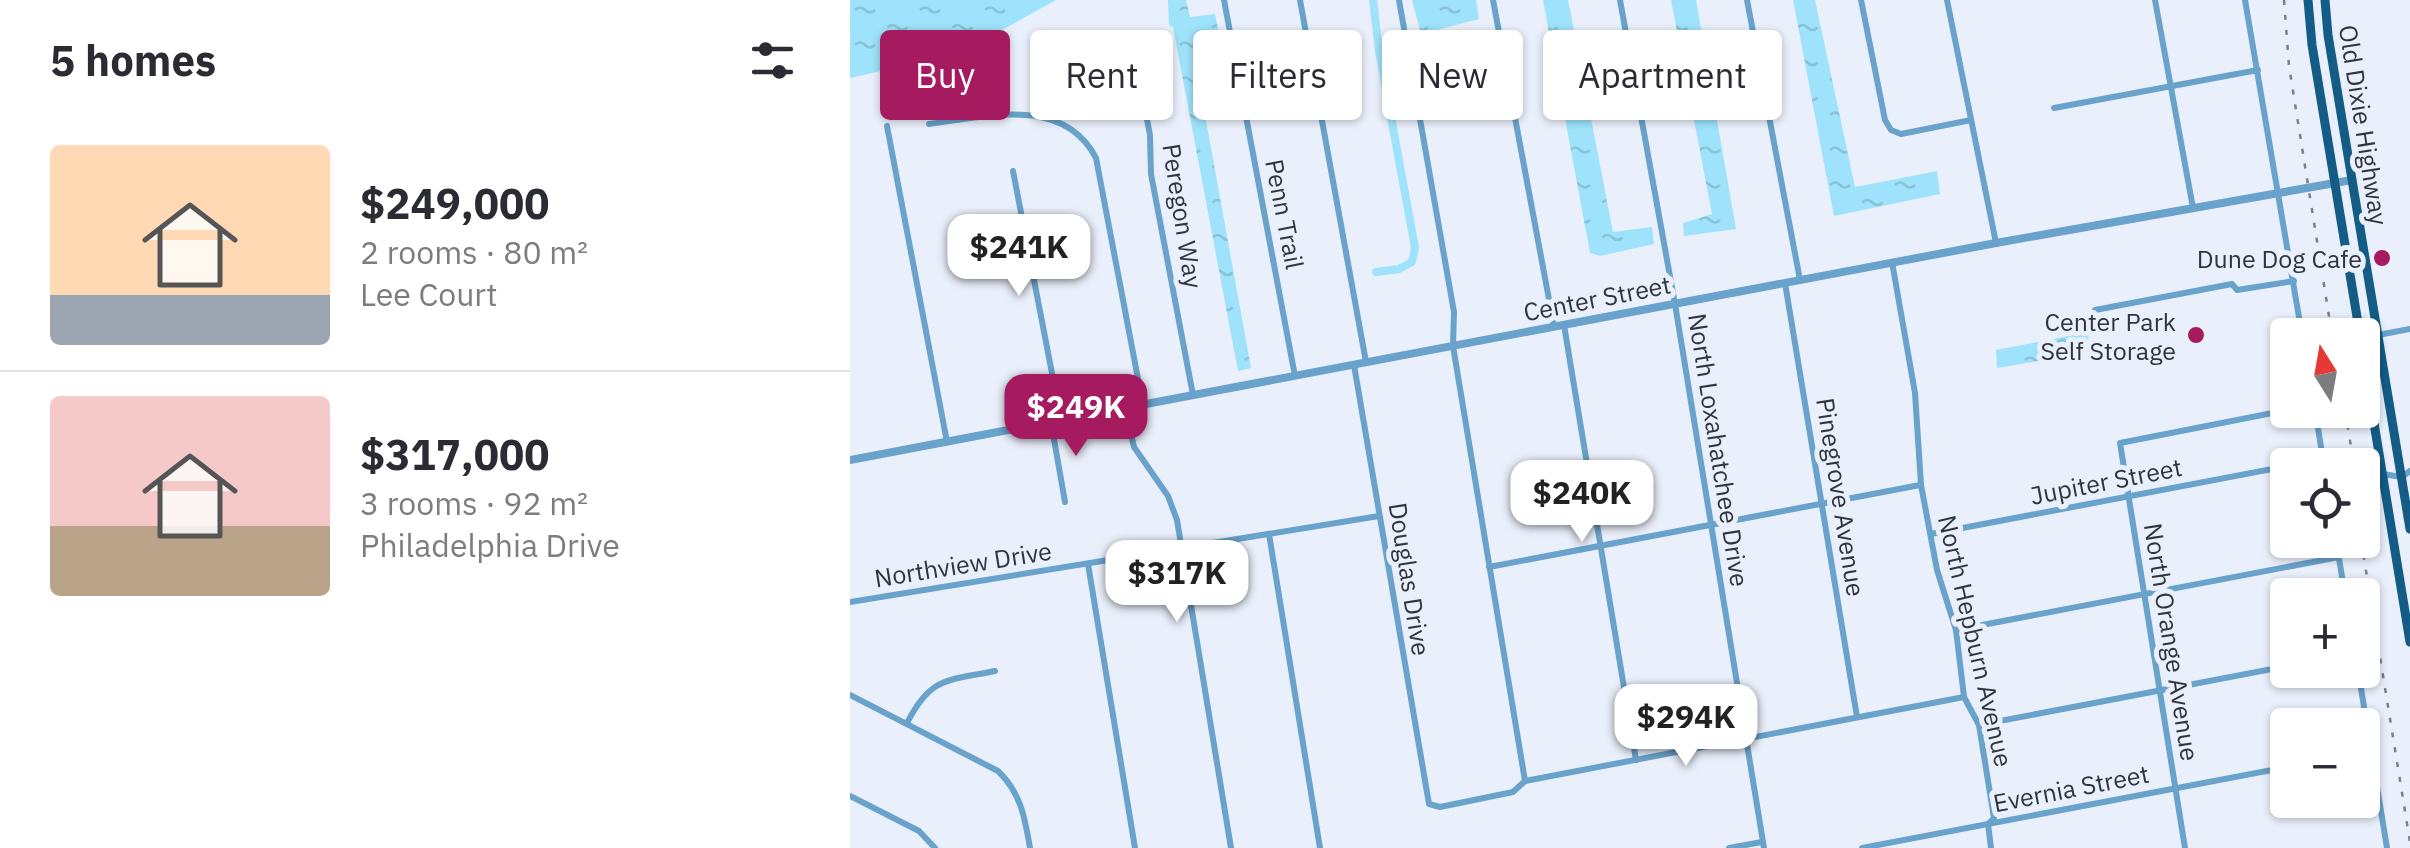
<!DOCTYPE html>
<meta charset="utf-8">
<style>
body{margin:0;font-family:"IBM Plex Sans",sans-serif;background:#f2f2f3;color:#2b2b33;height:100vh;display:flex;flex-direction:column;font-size:38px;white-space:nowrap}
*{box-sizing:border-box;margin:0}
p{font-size:32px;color:#7c7c81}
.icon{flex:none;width:55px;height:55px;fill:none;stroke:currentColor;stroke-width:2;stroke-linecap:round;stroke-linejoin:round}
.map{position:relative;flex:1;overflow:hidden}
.sheet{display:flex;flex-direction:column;background:#fff;width:850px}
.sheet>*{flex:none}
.hud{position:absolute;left:30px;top:30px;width:950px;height:90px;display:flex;gap:20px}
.needle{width:65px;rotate:349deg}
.controls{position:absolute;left:1420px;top:318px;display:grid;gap:20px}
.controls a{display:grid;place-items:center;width:110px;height:110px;border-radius:10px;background:#fff;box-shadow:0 2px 8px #0004;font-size:50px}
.price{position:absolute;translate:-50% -85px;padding:0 22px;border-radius:20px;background:#fff;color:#222;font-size:32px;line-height:65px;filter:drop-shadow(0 2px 5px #0008)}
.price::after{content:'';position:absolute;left:50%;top:60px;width:30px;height:22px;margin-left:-15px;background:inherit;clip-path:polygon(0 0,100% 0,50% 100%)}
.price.selected{background:#a61b5f;color:#fff}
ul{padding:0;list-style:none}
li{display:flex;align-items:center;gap:30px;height:250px;padding:0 50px}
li+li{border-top:2px solid #e1e1e2}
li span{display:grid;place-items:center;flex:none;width:280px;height:200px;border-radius:10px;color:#555}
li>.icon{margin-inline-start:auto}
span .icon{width:120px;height:120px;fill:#fffc;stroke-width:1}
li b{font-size:42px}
h2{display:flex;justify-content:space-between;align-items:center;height:120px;padding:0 50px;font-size:42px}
.chip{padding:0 35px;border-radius:10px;background:#fff;box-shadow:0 2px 8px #0004;font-size:35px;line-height:90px}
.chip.selected{background:#a61b5f;color:#fff}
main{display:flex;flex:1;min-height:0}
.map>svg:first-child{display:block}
.water{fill:url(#water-ripples)}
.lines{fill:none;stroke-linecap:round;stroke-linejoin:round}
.canal{stroke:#9ee3fb;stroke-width:8}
.minor{stroke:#69a2ca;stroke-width:6}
.tertiary{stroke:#69a2ca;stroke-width:8}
.primary{stroke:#145c86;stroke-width:9}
.rail{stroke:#7a808b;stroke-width:2.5;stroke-dasharray:5 10;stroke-linecap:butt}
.poi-dot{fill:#a61b5f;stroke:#eaf0fb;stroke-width:4}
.labels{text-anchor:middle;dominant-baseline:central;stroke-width:10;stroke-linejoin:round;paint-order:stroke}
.street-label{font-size:25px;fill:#2f353f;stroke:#eaf0fb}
.poi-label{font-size:25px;fill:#2f353f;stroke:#eaf0fb;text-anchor:end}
</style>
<main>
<section class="sheet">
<h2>5 homes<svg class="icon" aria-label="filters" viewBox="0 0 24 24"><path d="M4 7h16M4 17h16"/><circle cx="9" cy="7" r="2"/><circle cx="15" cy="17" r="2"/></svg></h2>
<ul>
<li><span style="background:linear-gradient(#ffd9b3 75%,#9aa5b1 0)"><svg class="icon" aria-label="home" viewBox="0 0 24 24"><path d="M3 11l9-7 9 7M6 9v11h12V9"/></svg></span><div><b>$249,000</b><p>2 rooms · 80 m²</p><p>Lee Court</p></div></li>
<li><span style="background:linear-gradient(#f6c9c9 65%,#b9a48a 0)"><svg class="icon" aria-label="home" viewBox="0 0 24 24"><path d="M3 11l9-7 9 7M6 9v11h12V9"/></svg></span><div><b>$317,000</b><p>3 rooms · 92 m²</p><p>Philadelphia Drive</p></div></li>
</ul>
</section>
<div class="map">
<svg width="1560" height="848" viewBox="0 0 1560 848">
<defs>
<pattern id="water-ripples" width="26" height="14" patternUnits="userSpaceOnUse" patternTransform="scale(2.5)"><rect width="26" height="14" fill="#9ee3fb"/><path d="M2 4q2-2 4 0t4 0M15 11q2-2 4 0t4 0" fill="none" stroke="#88c3d8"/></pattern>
</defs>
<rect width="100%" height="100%" fill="#eaf0fb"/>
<g class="water">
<polygon points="0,0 206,0 111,53 0,78"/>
<polygon points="318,0 336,0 340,17 365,14 371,43 343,49 401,368 388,371 323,27 319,25"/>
<polygon points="562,0 626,0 629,19 571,34"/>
<polygon points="693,0 718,0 763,232 802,227 804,244 750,256 740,253"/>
<polygon points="821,0 846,0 886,229 834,236 833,223 862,214"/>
<polygon points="943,0 965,0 1005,187 1087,171 1090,194 984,216"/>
<polygon points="1234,333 1239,335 1235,353 1147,368 1146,350"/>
</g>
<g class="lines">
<polyline class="canal" points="523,0 529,51 565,248 562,262 549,269 526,272"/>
<g class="minor">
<polyline points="374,0 445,376"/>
<polyline points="450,0 516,362"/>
<polyline points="549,0 604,312 603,346 675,781"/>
<polyline points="643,0 704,326"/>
<polyline points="770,0 825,304 914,848"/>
<polyline points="897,0 950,280"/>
<polyline points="1011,0 1035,120 1041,130 1051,134 1121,120"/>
<polyline points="1097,0 1146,243"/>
<polyline points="1305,0 1343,208"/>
<polyline points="1395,0 1452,335"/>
<polyline points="282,42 300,135 301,174 343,395"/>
<polyline points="1204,108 1408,70"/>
<path d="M79 124C136 117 213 95 246 158L293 405"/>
<polyline points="37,126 97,442"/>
<polyline points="163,171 211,420"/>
<polyline points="1042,262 1065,393 1071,485 1087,570 1106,630 1114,697 1129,725 1144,818 1138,824 1141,848"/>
<polyline points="935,283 1007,717"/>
<polyline points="1245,310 1382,284 1387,290 1444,281"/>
<polyline points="714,325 786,760"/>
<polyline points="1528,335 1560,329"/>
<polyline points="504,365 579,804 590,807 663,792 675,781 1114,697"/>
<polyline points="275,408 284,447 318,496 327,520 381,848"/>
<polyline points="1465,410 1474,465"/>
<polyline points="201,422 215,502"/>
<polyline points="1442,465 1473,459"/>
<polyline points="1532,474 1552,477 1560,471"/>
<polyline points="419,534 470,848"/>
<polyline points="1081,534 1438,466"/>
<polyline points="1486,540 1495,595"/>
<polyline points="238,564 285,848"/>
<polyline points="639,567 1070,485"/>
<polyline points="0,602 529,516"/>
<polyline points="1106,630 1489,557"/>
<polyline points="1508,670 1537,848"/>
<path d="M0 695 148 771C171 793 175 818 180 848"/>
<path d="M57 723C81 676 97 681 145 671"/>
<polyline points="1129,725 1438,666"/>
<polyline points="0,796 69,831 85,848"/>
<polyline points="879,848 912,842"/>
<polyline points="1012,848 1438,767"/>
<polyline points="1335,848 1270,443 1438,410"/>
</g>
<polyline class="tertiary" points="0,460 1146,243 1502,180"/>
<g class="primary">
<polyline points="1458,0 1462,45 1510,335"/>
<polyline points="1475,0 1478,35 1560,529"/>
<polyline points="1512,350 1560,642"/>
</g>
<g class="rail">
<polyline points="1434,0 1439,66 1482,335"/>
<polyline points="1495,410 1504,465"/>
<polyline points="1511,540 1560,842"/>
</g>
</g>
<g class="poi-dot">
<circle cx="1532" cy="258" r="10"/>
<circle cx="1346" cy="335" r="10"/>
</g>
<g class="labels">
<g class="street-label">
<text transform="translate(1514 125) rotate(81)">Old Dixie Highway</text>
<text transform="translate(435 214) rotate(79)">Penn Trail</text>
<text transform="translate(333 216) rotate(81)">Peregon Way</text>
<text transform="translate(747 298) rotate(-11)">Center Street</text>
<text transform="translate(869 450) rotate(81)">North Loxahatchee Drive</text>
<text transform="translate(1256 481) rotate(-11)">Jupiter Street</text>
<text transform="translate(991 497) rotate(81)">Pinegrove Avenue</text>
<text transform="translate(113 564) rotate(-9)">Northview Drive</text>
<text transform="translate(560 579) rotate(81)">Douglas Drive</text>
<text transform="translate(1126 641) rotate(77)">North Hepburn Avenue</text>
<text transform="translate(1322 642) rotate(81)">North Orange Avenue</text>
<text transform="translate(1221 788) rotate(-11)">Evernia Street</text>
</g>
<g class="poi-label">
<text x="1512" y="258">Dune Dog Cafe</text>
<text x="1326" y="321">Center Park<tspan x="1326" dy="29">Self Storage</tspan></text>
</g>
</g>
</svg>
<div class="controls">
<a><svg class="needle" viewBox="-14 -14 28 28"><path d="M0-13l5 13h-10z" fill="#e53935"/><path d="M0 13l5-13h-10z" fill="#7c7c81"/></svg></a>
<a><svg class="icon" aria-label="locate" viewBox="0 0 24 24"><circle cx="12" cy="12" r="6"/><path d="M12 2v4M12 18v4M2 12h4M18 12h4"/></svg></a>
<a>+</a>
<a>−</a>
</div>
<b class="price" style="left:169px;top:299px">$241K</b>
<b class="price selected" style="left:226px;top:459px">$249K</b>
<b class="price" style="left:732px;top:545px">$240K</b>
<b class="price" style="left:327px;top:625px">$317K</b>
<b class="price" style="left:836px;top:769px">$294K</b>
<div class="hud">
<a class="chip selected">Buy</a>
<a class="chip">Rent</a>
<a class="chip">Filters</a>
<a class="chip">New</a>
<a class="chip">Apartment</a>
</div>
</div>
</main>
